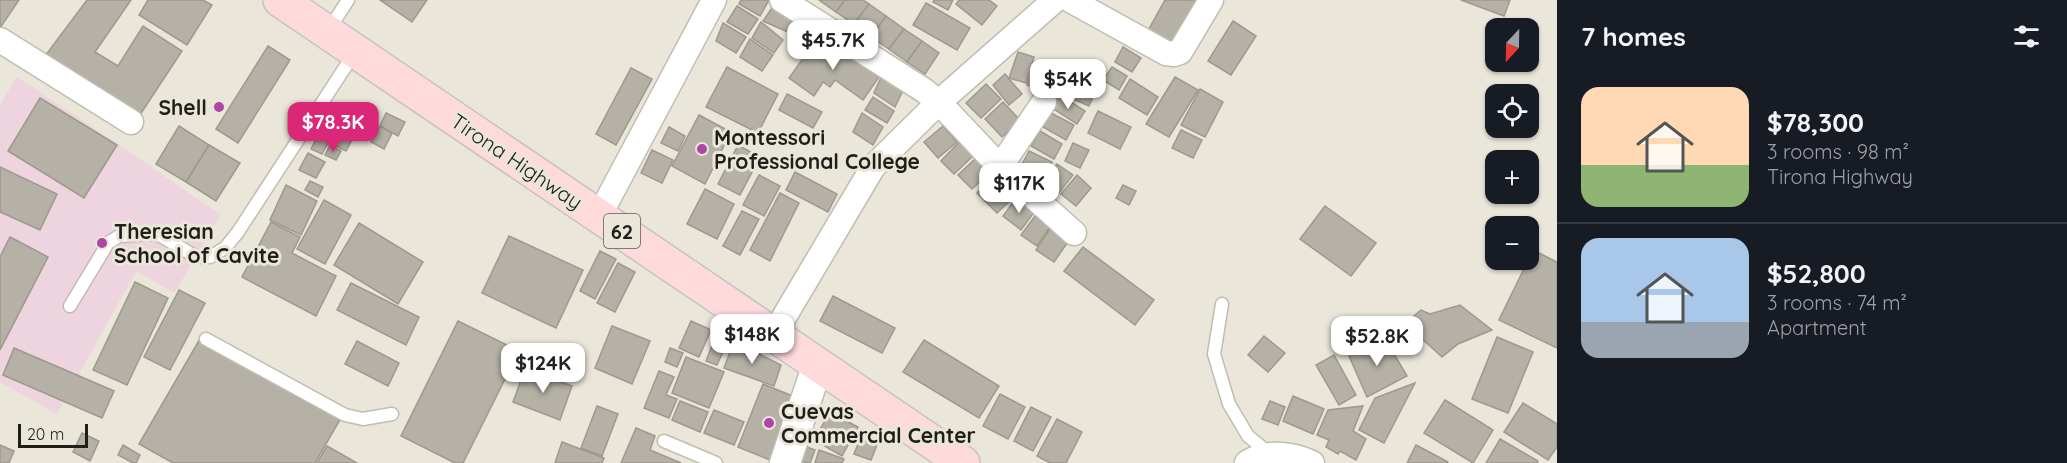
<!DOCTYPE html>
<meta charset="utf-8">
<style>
body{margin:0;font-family:Quicksand,sans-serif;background:#20242c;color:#f1f3f6;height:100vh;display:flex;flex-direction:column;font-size:22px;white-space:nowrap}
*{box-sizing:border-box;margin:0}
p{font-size:20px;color:#9ea1a6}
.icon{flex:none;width:33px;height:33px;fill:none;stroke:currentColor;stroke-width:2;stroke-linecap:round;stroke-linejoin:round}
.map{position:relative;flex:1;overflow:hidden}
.side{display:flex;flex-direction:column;background:#171b24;width:510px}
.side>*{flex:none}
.needle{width:39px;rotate:202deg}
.controls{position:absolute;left:1485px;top:18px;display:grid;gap:12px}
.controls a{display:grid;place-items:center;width:54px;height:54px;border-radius:12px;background:#171b24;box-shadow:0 2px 4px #0004;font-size:30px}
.scale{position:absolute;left:18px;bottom:15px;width:70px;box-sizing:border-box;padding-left:6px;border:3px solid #201e1a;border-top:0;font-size:16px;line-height:21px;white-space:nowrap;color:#201e1a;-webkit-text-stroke:4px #eae6da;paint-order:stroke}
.price{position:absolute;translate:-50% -51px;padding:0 14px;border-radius:12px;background:#fff;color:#222;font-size:20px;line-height:39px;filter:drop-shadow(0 2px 3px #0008)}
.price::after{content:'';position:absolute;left:50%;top:36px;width:18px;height:14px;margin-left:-9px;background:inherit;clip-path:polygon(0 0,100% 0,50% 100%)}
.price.selected{background:#db2777;color:#fff}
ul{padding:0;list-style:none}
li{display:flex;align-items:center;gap:18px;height:150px;padding:0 24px}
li+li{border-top:2px solid #363941}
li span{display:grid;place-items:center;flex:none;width:168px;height:120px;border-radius:18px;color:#555}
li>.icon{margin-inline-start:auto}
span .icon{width:72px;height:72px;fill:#fffc;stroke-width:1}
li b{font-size:26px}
h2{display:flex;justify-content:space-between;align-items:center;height:72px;padding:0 24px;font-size:26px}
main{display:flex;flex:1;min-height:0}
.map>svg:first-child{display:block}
.education{fill:#edd4de}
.building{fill:#b5b1a6;stroke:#9d998e;stroke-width:1.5}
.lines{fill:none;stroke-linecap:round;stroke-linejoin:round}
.service-casing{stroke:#c1bdb1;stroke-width:15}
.minor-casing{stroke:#c1bdb1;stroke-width:27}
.tertiary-casing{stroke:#c1bdb1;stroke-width:33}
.primary-casing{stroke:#c5c4c3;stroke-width:36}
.service{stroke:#fff;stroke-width:12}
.minor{stroke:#fff;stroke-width:24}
.tertiary{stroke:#fff;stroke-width:30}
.primary{stroke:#fedadd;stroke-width:33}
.poi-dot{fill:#ae46a8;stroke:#eae6da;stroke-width:2}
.labels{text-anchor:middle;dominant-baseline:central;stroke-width:6;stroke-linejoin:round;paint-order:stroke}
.shield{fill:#eae6da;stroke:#5d5a54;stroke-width:1.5}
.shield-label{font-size:20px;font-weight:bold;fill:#201e1a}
.poi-label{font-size:21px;font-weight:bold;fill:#201e1a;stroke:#eae6da;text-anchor:start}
.street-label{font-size:21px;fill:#201e1a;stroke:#eae6da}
</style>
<main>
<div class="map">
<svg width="1557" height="463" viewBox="0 0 1557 463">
<rect width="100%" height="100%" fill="#eae6da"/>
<polygon class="education" points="17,77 118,144 221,215 174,293 136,271 57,414 0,382 0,105"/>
<g class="building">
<polygon points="0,0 19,0 0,28"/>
<polygon points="87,0 131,0 95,52 118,66 143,26 182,51 136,121 42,60"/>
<polygon points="148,0 203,0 212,5 187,45 139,15"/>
<polygon points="380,0 427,0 412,22"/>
<polygon points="741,0 769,0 760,16 739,4"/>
<polygon points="819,0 845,0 836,12"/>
<polygon points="845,0 863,0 869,4 854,24 836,12"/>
<polygon points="934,0 953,0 948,10 933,2"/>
<polygon points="959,0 989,0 997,6 982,25 956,4"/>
<polygon points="1165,0 1200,0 1172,50 1145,36"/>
<polygon points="1461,0 1510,0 1504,16"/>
<polygon points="776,2 800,20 788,32 763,21"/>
<polygon points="926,3 970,28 957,50 913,25"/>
<polygon points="869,4 886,16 871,37 854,24"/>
<polygon points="737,6 758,19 748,34 727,22"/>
<polygon points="886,16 904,29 889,49 871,37"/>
<polygon points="1233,21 1256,36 1231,75 1208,61"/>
<polygon points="761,22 783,40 774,53 752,38"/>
<polygon points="723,23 746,37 736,53 716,41"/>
<polygon points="904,29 922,41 907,62 889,49"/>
<polygon points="750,39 773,55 762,71 740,57"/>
<polygon points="832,39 850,57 879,77 863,100 835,80 830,87 823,82 814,96 789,78 816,40 826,48"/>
<polygon points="922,41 939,53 925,74 907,62"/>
<polygon points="268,46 290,60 238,143 216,129"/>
<polygon points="1123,47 1141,58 1132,72 1115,62"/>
<polygon points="1018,52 1034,57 1026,83 1009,78"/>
<polygon points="1035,62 1053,67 1046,91 1027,85"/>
<polygon points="727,67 778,94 758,133 706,107"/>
<polygon points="1112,67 1127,76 1119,90 1103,80"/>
<polygon points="631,68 652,79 616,145 596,134"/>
<polygon points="1005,74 1022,94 1009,105 993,85"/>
<polygon points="882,75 904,88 895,107 874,93"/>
<polygon points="1070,76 1097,87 1089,106 1062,94"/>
<polygon points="1175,77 1198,90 1169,137 1146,124"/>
<polygon points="1130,79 1158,97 1147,115 1119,98"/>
<polygon points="986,84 1001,99 981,118 966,103"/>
<polygon points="1200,89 1223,102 1205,137 1181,125"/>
<polygon points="787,94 822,112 813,128 779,110"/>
<polygon points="1060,95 1085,111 1077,124 1052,108"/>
<polygon points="873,97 894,111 887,123 865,110"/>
<polygon points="40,98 117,145 84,198 8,151"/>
<polygon points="1003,102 1020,120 1002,137 985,119"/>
<polygon points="341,106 353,112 346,123 335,117"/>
<polygon points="1098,111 1131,127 1120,149 1088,133"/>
<polygon points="386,113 405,122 398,136 380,126"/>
<polygon points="862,113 883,127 873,145 853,132"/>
<polygon points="1051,113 1074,125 1066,140 1043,127"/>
<polygon points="699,115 731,132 705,184 672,166"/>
<polygon points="354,116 363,121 359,130 349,125"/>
<polygon points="325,122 336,128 322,154 311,149"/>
<polygon points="179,126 209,145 186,182 156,164"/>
<polygon points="339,126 355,134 346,151 330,143"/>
<polygon points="380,126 392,133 384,149 371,142"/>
<polygon points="943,126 957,142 938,158 924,142"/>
<polygon points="669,127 685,136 678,151 661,143"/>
<polygon points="1181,130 1202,140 1193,158 1172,148"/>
<polygon points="1040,131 1062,144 1054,159 1031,146"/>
<polygon points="959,142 973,156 954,174 941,161"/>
<polygon points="1073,143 1089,150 1080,168 1065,161"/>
<polygon points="209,145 240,163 216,201 186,182"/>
<polygon points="330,145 341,151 336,160 325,155"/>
<polygon points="738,145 760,157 740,195 718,184"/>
<polygon points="652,150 673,160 662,183 641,173"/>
<polygon points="1029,151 1052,162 1042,181 1019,170"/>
<polygon points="308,153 325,162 316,178 299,170"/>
<polygon points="976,158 990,172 972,189 958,175"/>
<polygon points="1057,164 1073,175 1058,194 1043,183"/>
<polygon points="0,167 57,194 40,230 0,212"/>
<polygon points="795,172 837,194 828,212 786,190"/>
<polygon points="759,175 780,186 764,216 743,205"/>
<polygon points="1077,175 1091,188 1076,206 1061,194"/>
<polygon points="993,176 1014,197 997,213 977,193"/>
<polygon points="310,181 323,187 318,197 305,190"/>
<polygon points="286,185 317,201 301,235 270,220"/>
<polygon points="1123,185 1136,191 1129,205 1116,198"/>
<polygon points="705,189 734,204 717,239 687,224"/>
<polygon points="780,193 799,203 770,261 750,250"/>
<polygon points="1017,197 1035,211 1021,230 1003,216"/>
<polygon points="324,200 351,215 325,264 297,249"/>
<polygon points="1325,206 1376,243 1351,276 1300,239"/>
<polygon points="742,211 759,219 740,255 723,246"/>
<polygon points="1035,216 1050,227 1037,246 1021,235"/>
<polygon points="271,222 300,237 292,253 336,276 316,316 242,277"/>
<polygon points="359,223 423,262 398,304 334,265"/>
<polygon points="1051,227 1070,239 1054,262 1036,250"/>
<polygon points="509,236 583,270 556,328 482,293"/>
<polygon points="10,237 48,257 0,350 0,257"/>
<polygon points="1083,247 1154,300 1135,325 1064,271"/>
<polygon points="1533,250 1557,262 1557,348 1499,320"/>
<polygon points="600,251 616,259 595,299 580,291"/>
<polygon points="618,263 635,272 615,312 597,303"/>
<polygon points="135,282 168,298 127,385 93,370"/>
<polygon points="351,283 419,317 406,345 337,310"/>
<polygon points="179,290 205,303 170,370 144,357"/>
<polygon points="833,296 895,328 882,353 820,321"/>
<polygon points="1460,305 1492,330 1458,344 1442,357 1405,323 1421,310 1430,314"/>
<polygon points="458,321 519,351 463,463 455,463 401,436"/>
<polygon points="691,321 711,330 699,357 679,348"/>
<polygon points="612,326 650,341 632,384 595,368"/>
<polygon points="1264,336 1285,353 1268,372 1248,355"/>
<polygon points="201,337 341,418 315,463 173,463 139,444"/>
<polygon points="1384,337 1407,376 1367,397 1349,356"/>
<polygon points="1497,337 1533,352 1508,413 1472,399"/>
<polygon points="714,340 726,345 717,365 706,361"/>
<polygon points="924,340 999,386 979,418 903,372"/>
<polygon points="357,341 399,363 388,386 345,364"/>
<polygon points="734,341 781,365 774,386 724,368"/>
<polygon points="14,348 114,391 102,418 3,375"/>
<polygon points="670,348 683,353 677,367 665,362"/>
<polygon points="1334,355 1356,395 1339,405 1316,365"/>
<polygon points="686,357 724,372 709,408 672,393"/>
<polygon points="525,369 572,386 560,420 513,402"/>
<polygon points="659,371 674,377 666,395 677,399 669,418 644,408"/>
<polygon points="1415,383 1384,443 1359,430 1375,398"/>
<polygon points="763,384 800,399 775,462 738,447"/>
<polygon points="1000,394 1025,407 1008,439 983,426"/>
<polygon points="1293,396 1324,409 1313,434 1283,421"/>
<polygon points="1445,400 1493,430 1473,463 1424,433"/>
<polygon points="680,401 708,412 700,432 672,420"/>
<polygon points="1270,401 1285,407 1278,425 1262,419"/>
<polygon points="1523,403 1557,424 1557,447 1548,460 1504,432"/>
<polygon points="597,406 618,414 602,456 581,448"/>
<polygon points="1363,406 1353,431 1366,439 1356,460 1340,451 1338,454 1326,447 1329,440 1317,435 1328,410"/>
<polygon points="1031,407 1051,417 1033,451 1014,441"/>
<polygon points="714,410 744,422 734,445 704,433"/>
<polygon points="830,412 858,427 842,456 814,440"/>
<polygon points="1057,419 1082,432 1066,463 1050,463 1037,456"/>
<polygon points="636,428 655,436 650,450 681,463 621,463"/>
<polygon points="82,433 99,441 90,461 73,452"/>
<polygon points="860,439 877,445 871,460 854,454"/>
<polygon points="1500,439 1538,461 1537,463 1486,463"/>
<polygon points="562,442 604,458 602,463 555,463"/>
<polygon points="0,445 14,451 9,463 0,463"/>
<polygon points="123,445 140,455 136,463 133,463 118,455"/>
<polygon points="1416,445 1448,462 1447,463 1407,463"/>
<polygon points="327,446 357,463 317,463"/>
<polygon points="804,446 815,450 810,463 799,461"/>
<polygon points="819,450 844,459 842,463 815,463"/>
</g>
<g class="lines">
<g class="service-casing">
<g id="service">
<polyline points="328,31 348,0"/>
<polyline points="1222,304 1214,354 1229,404 1248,436 1270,454"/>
<polyline points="70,306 108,243 119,236 151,234 161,236 191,254 200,257 210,257 225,248 238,232 355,52"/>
<polyline points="206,339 345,415 363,419 392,414"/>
<polyline points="664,441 716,463"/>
</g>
</g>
<g class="minor-casing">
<g id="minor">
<polyline points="782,0 925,91 949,113 1000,167 1074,233"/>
<polyline points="1070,0 1166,53 1174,54 1180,52 1211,0"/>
<polyline points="0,40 131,122"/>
<polyline points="1000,167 1044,102"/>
<polyline points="599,216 714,0"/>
<polyline points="774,334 873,167 938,103 1055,0"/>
<path d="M1247 463C1266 450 1293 454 1312 463"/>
</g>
</g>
<g class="tertiary-casing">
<polyline id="tertiary" points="785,463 818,364"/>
</g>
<g class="primary-casing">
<polyline id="primary" points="280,0 963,463"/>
</g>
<use href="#service" class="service"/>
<use href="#minor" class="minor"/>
<use href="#tertiary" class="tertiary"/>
<use href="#primary" class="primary"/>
</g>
<g class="poi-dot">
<circle cx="219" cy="107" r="6"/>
<circle cx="702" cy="149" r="6"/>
<circle cx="102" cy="243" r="6"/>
<circle cx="769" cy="423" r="6"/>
</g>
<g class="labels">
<rect class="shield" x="604" y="214" width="36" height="34" rx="4.5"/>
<g class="shield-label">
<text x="622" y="231">62</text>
</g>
<g class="poi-label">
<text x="207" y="107" text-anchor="end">Shell</text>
<text x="714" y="137">Montessori<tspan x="714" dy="24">Professional College</tspan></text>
<text x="114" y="231">Theresian<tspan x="114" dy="24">School of Cavite</tspan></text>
<text x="781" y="411">Cuevas<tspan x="781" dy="24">Commercial Center</tspan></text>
</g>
<g class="street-label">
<text transform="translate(517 161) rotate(34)">Tirona Highway</text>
</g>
</g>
</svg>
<div class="controls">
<a><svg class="needle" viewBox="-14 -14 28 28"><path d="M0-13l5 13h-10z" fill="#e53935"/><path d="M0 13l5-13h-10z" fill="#9ea1a6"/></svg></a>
<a><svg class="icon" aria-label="locate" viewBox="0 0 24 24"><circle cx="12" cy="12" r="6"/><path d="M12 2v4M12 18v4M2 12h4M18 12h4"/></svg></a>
<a>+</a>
<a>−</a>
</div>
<div class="scale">20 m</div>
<b class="price" style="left:833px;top:71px">$45.7K</b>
<b class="price" style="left:1068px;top:110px">$54K</b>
<b class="price selected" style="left:333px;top:153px">$78.3K</b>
<b class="price" style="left:1019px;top:214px">$117K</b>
<b class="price" style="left:752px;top:365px">$148K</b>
<b class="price" style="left:1377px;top:367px">$52.8K</b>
<b class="price" style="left:543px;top:394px">$124K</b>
</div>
<section class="side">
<h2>7 homes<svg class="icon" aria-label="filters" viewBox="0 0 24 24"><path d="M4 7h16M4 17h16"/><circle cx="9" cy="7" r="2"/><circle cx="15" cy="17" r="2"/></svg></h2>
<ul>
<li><span style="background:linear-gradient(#ffd9b3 65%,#8fb573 0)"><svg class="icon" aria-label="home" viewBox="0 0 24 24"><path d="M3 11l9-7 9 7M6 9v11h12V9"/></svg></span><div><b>$78,300</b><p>3 rooms · 98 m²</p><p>Tirona Highway</p></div></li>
<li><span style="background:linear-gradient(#a9c7e8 70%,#9aa5b1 0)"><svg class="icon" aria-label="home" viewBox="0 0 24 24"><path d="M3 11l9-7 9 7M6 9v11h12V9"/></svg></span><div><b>$52,800</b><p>3 rooms · 74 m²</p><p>Apartment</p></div></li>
</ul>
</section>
</main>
